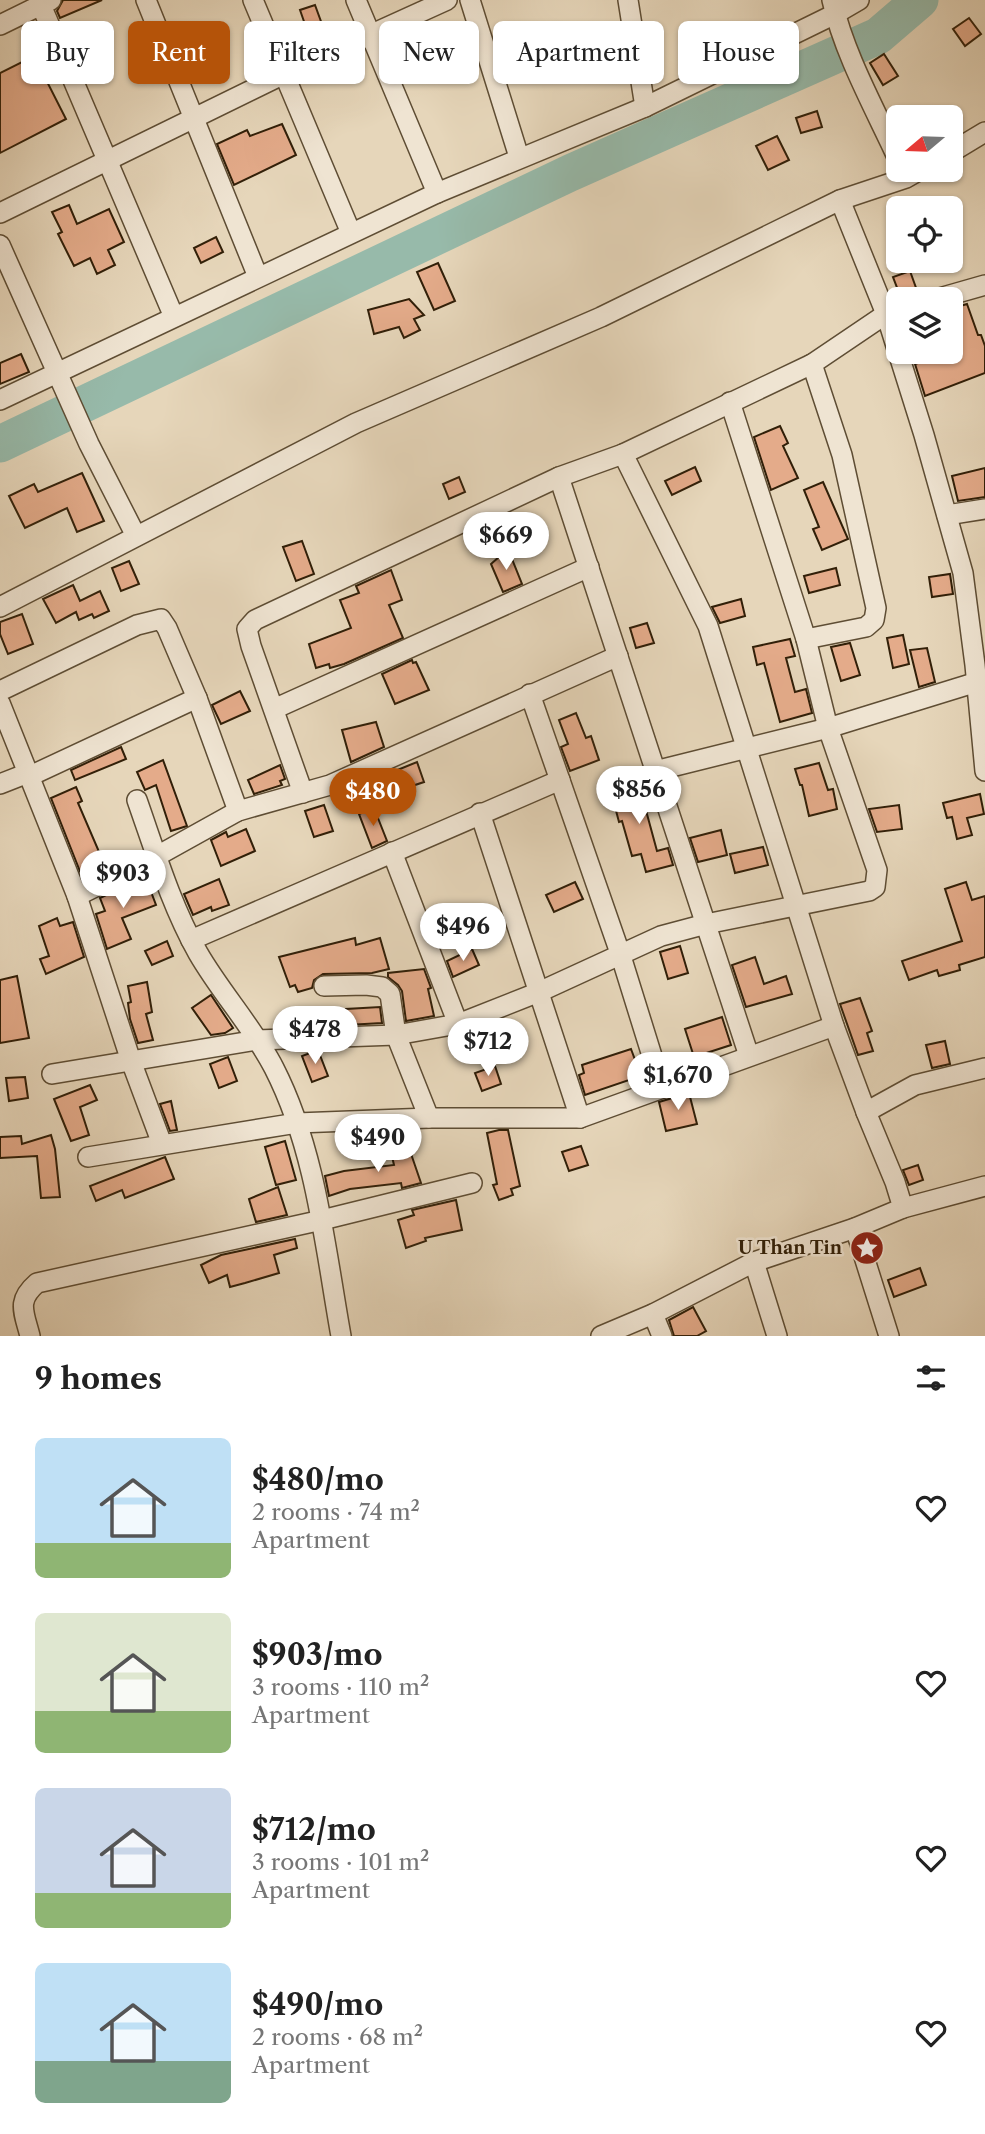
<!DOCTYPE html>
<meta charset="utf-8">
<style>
body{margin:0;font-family:"Libre Caslon Text",serif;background:#f2f2f2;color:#222;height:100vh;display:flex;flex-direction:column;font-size:26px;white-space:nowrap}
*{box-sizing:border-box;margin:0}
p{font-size:23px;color:#767676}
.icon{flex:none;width:38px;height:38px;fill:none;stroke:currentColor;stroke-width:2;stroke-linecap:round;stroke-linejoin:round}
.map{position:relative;height:1336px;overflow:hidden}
.panel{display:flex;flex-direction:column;background:#fff;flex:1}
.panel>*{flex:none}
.guide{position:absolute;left:21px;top:21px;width:943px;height:63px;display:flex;gap:14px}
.needle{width:46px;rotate:251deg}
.controls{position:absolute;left:886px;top:105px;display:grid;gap:14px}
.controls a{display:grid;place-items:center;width:77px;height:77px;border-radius:10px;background:#fff;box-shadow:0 2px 5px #0004;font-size:35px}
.price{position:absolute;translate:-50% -60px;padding:0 16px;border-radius:24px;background:#fff;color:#222;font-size:23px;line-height:46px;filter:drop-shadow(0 2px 4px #0008)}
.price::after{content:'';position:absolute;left:50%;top:42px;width:21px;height:16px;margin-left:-10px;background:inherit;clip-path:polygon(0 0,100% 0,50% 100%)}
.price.selected{background:#b45309;color:#fff}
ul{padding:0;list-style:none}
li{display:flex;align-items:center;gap:21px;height:175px;padding:0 35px}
li span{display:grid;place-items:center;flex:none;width:196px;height:140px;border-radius:10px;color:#555}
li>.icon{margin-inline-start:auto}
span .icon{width:84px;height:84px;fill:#fffc;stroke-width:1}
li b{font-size:30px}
h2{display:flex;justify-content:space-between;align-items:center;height:84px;padding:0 35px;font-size:30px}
.chip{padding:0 24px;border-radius:10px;background:#fff;box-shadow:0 2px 5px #0004;font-size:24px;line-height:63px}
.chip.selected{background:#b45309;color:#fff}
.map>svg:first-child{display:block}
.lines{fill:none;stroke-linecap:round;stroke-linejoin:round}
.river{stroke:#97baaa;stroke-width:37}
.building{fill:#e4ab8a;stroke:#311f08;stroke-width:2}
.minor-casing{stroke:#5e4d34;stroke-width:22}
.minor{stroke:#efe4d2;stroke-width:19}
.labels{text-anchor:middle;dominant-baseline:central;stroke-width:5;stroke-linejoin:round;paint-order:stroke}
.poi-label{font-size:18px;font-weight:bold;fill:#311f08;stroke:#efe4d2;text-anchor:end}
</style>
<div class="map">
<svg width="985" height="1336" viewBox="0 0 985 1336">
<rect width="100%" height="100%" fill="#e6d6ba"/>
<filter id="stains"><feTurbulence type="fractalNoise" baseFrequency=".00286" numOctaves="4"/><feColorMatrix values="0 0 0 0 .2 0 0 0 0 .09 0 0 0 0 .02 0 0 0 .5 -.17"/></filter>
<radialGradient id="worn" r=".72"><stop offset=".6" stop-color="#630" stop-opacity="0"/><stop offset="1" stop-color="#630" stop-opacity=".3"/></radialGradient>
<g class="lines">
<polyline class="river" points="0,444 570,173 878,36 920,0"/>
</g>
<g class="building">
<polygon points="63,0 102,0 60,18 57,11"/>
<polygon points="315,5 323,27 308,33 300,10"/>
<polygon points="969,18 981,34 965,46 953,29"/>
<polygon points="707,23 713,46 696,50 691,26"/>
<polygon points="884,54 898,76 883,85 870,63"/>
<polygon points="34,56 66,119 0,153 0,73"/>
<polygon points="817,111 822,127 801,133 796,118"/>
<polygon points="282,124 296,155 234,185 217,144 247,130 250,136"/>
<polygon points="777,136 789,160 768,170 756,146"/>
<polygon points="69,205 77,224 109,209 124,242 108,250 115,265 97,274 90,258 74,266 58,234 62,232 52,212"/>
<polygon points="216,237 223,252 201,263 194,248"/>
<polygon points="438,263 455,301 434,310 417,272"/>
<polygon points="910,271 920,299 901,298 893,277"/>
<polygon points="409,299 424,315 414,319 420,330 404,338 399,327 374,334 368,310"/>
<polygon points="967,304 978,335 981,335 985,346 985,373 925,396 915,364 950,352 950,345 960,342 950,309"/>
<polygon points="21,354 29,372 0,384 0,363"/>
<polygon points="780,426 788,443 783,446 798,478 771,490 754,437"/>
<polygon points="695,467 701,481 672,495 665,481"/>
<polygon points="985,468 985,497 958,501 952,476"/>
<polygon points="82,473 104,521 77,532 67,508 25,528 9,496 34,484 38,492"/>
<polygon points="459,477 465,492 449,499 443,484"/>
<polygon points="823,482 848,539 822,550 813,529 819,527 804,490"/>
<polygon points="302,541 314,574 296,581 283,547"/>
<polygon points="508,549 522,584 503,592 491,564"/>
<polygon points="129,561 139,584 121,591 112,568"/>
<polygon points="836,568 840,585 809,593 804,576"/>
<polygon points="391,570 402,600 389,605 403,638 344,664 330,668 329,664 316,668 309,644 351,628 340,600 359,593 356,586"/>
<polygon points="950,574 953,594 932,597 929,577"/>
<polygon points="73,585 80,601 100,591 109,611 94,618 92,614 79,620 76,612 56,623 43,599"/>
<polygon points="741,599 745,616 720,623 712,607"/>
<polygon points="22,614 33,644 8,654 0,634 0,622"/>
<polygon points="647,623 654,643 636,648 630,628"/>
<polygon points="903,635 909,664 893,668 887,638"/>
<polygon points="790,639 795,656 786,658 795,692 806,689 812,713 780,722 764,663 757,665 753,647"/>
<polygon points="850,643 860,675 841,681 831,647"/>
<polygon points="927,648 935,682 919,687 910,650"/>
<polygon points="412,660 413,663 416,662 429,690 395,704 382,674"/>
<polygon points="240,691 250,711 221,724 212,705"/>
<polygon points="576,713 586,738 591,736 599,760 570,771 561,747 568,744 559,720"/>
<polygon points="376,722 384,747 351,762 342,730"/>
<polygon points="121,747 126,759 75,780 71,770"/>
<polygon points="163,760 187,826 171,831 156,785 145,790 137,772"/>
<polygon points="417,762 424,782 406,788 408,794 361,812 353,788"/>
<polygon points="819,763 828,790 833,789 837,809 809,816 802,785 800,785 795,769"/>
<polygon points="280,765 285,779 280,781 282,785 254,794 248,780"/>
<polygon points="638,781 657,851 668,848 673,865 646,872 641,854 632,856 622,821 619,822 610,788"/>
<polygon points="76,787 82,801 78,803 106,868 83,879 51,798"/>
<polygon points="980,794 984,814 967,818 972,835 957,839 952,817 947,818 943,803"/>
<polygon points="324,805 333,831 314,837 305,811"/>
<polygon points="899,805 902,829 877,832 869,809"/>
<polygon points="374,808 387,841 372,848 359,814"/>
<polygon points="246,829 255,851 221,866 211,840 226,832 228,837"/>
<polygon points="721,830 727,855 698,862 690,838"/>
<polygon points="763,847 768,865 735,873 730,854"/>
<polygon points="145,876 156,905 122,918 131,939 107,949 96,914 105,911 100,898"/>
<polygon points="219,879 229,905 212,911 211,907 193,915 184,894"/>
<polygon points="575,882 583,899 554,912 546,895"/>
<polygon points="966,882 972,900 985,896 985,957 959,965 960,970 939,976 937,970 909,980 902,961 962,941 945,889"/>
<polygon points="496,916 503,934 470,948 462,930"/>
<polygon points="57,918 60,926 73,922 84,957 46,974 40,959 49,956 39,926"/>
<polygon points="355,938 356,945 380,938 389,969 372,973 323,974 314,980 312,988 298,992 295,985 290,987 279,957"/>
<polygon points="167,941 173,956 152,965 145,951"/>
<polygon points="680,946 688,973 668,979 660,952"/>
<polygon points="472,949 479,965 453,977 447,961"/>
<polygon points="755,957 764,984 786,976 792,994 746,1007 732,965"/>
<polygon points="424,969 431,988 428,989 434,1016 406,1021 402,991 398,985 388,977 388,973"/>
<polygon points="17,976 29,1038 0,1043 0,980"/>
<polygon points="147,982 152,1012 146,1014 153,1040 138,1043 130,1019 128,1003 131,1002 128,986"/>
<polygon points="211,995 233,1028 225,1033 211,1035 192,1008"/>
<polygon points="860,998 872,1031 867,1033 873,1051 858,1055 840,1004"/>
<polygon points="380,1007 382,1023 347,1025 346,1009"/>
<polygon points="722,1017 731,1045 694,1057 685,1029"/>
<polygon points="945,1041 950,1064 932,1068 926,1045"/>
<polygon points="631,1049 641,1076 585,1095 579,1075 584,1073 582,1065"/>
<polygon points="318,1050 328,1076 312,1082 302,1056"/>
<polygon points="228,1057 237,1081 219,1088 210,1064"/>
<polygon points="495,1066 501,1084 482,1091 475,1073"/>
<polygon points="25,1077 28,1098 9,1101 6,1078"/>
<polygon points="90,1085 97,1100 80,1107 89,1135 71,1141 54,1099"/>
<polygon points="689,1093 697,1124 666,1131 659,1102"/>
<polygon points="171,1101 177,1130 170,1131 160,1104"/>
<polygon points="499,1130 508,1130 520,1186 511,1189 513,1195 499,1200 493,1185 497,1184 487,1133"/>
<polygon points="51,1135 55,1149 60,1197 41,1198 37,1156 0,1158 0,1137 21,1136 22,1144"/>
<polygon points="285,1141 296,1180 276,1185 265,1147"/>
<polygon points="408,1145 421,1183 402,1188 401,1183 350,1189 329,1196 325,1176 344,1171 394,1165 390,1148"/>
<polygon points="581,1146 588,1165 569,1171 562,1152"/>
<polygon points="165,1157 174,1179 125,1198 122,1190 96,1201 90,1186"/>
<polygon points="918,1165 923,1180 909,1185 903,1170"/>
<polygon points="278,1187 287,1215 256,1222 249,1199"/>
<polygon points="456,1200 462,1230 425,1238 426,1241 406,1248 398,1220 414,1215 412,1210"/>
<polygon points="295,1239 297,1248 274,1255 279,1273 245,1283 230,1287 227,1275 209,1283 201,1265 221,1255"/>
<polygon points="920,1268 926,1285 894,1297 888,1280"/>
<polygon points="693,1307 706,1331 697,1336 674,1336 669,1320"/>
</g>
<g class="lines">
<g class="minor-casing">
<g id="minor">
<polyline points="146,0 258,277"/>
<polyline points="253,0 351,233"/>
<polyline points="356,0 437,193"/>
<polyline points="470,0 519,157"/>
<polyline points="628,0 645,107"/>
<path d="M832 0C844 54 875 109 898 159"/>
<polyline points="41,5 174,317"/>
<polyline points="0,25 51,0"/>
<polyline points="950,153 985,132"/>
<polyline points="840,200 886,314 924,435 963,573 975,665 985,771"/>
<polyline points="0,213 284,74 447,0"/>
<polyline points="0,245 89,444 136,536"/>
<polyline points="936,299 985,285"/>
<polyline points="0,400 437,193 645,107 835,14 859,0"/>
<polyline points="623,454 708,626 834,1026 866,1112"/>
<polyline points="559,477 749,1056"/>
<polyline points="947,515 985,509"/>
<polyline points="0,607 356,423 601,317 840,200 906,178 920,170"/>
<polyline points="806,639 866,627 874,620 876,608 842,455 812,364"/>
<polyline points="0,691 137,625 161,619 167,628 197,698 238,811"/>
<polyline points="530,694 620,953 662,1088"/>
<polyline points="0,703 77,896 131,1061 162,1144"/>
<polyline points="274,709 589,567"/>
<polyline points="655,771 828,728 977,682"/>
<polyline points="30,776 197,698"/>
<polyline points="0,784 28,773"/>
<polyline points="303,793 251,646 247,629 255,620 559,477 623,454 812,364 886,314 898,310"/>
<path d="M137 800C155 851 171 905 198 953 221 993 253 1027 274 1068 316 1150 325 1247 341 1336"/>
<polyline points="480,813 580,1118"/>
<polyline points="392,852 458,1024"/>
<polyline points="77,896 157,856 238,811 330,785 618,656"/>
<polyline points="191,940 560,780"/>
<polyline points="324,986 366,985 382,987 390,994 396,1035 429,1118"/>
<polyline points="52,1074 257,1040 396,1035 458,1024 539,992 661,936 706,924 869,891 875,887 877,870 828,728 806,639 730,402"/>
<polyline points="88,1157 297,1123 429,1118 580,1118 834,1026"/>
<polyline points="903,1208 985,1186"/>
<polyline points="855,1228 889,1336"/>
<polyline points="754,1262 777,1336"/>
<polyline points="653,1314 662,1336"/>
<path d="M30 1336C24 1312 16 1301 37 1283L322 1220 472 1183"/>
<polyline points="601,1336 653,1314 754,1262 855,1228 903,1208 895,1182 866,1112 915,1085 985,1068"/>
</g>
</g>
<use href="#minor" class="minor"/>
</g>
<defs>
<g id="sight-disc" transform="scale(1.75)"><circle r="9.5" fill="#8f2418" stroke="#efe4d2"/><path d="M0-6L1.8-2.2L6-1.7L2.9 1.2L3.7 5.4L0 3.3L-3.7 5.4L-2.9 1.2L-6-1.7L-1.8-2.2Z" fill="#fff"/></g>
</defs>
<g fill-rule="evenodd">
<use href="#sight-disc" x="867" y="1248"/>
</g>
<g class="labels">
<g class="poi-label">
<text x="842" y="1248">U Than Tin</text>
</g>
</g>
<rect width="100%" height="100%" filter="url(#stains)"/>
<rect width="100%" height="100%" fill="url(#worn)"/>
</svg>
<div class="controls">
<a><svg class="needle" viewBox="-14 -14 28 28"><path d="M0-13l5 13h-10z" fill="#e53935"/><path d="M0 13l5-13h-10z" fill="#767676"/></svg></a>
<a><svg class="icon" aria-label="locate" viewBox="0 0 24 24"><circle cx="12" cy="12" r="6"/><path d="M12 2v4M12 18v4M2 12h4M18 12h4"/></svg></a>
<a><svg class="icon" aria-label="layers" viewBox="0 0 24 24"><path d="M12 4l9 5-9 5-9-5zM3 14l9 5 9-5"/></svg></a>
</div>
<b class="price" style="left:506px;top:572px">$669</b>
<b class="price" style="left:639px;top:826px">$856</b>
<b class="price selected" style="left:373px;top:828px">$480</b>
<b class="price" style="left:123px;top:910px">$903</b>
<b class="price" style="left:463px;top:963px">$496</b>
<b class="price" style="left:315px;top:1066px">$478</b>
<b class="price" style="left:488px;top:1078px">$712</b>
<b class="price" style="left:678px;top:1112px">$1,670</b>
<b class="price" style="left:378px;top:1174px">$490</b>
<div class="guide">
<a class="chip">Buy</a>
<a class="chip selected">Rent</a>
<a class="chip">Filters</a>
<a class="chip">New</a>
<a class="chip">Apartment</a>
<a class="chip">House</a>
</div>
</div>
<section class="panel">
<h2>9 homes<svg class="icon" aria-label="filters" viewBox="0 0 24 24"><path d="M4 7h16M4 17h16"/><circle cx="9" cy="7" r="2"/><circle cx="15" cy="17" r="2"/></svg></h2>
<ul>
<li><span style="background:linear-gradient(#bfe0f5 75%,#8fb573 0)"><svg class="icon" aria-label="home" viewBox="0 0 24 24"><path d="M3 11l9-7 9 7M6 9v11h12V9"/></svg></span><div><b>$480/mo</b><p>2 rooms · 74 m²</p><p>Apartment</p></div><svg class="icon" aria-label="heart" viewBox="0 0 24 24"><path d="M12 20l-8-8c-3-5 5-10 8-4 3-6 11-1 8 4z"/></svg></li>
<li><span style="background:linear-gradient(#dfe7d0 70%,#8fb573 0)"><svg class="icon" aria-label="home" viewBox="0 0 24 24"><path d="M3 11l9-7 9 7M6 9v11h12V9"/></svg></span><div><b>$903/mo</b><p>3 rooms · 110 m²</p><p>Apartment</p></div><svg class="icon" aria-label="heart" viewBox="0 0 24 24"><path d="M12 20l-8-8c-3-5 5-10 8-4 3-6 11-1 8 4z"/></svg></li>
<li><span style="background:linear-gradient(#c9d6e8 75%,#8fb573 0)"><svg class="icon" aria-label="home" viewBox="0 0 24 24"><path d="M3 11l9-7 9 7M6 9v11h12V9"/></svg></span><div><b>$712/mo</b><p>3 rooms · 101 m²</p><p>Apartment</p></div><svg class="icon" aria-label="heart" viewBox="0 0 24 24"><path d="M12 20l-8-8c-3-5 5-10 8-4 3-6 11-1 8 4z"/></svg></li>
<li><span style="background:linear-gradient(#bfe0f5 70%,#7fa58c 0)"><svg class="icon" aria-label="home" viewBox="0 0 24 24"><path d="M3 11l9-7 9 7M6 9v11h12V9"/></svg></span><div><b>$490/mo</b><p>2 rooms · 68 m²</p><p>Apartment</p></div><svg class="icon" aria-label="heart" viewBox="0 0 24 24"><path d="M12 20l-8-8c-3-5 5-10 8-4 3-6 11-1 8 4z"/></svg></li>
</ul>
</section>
